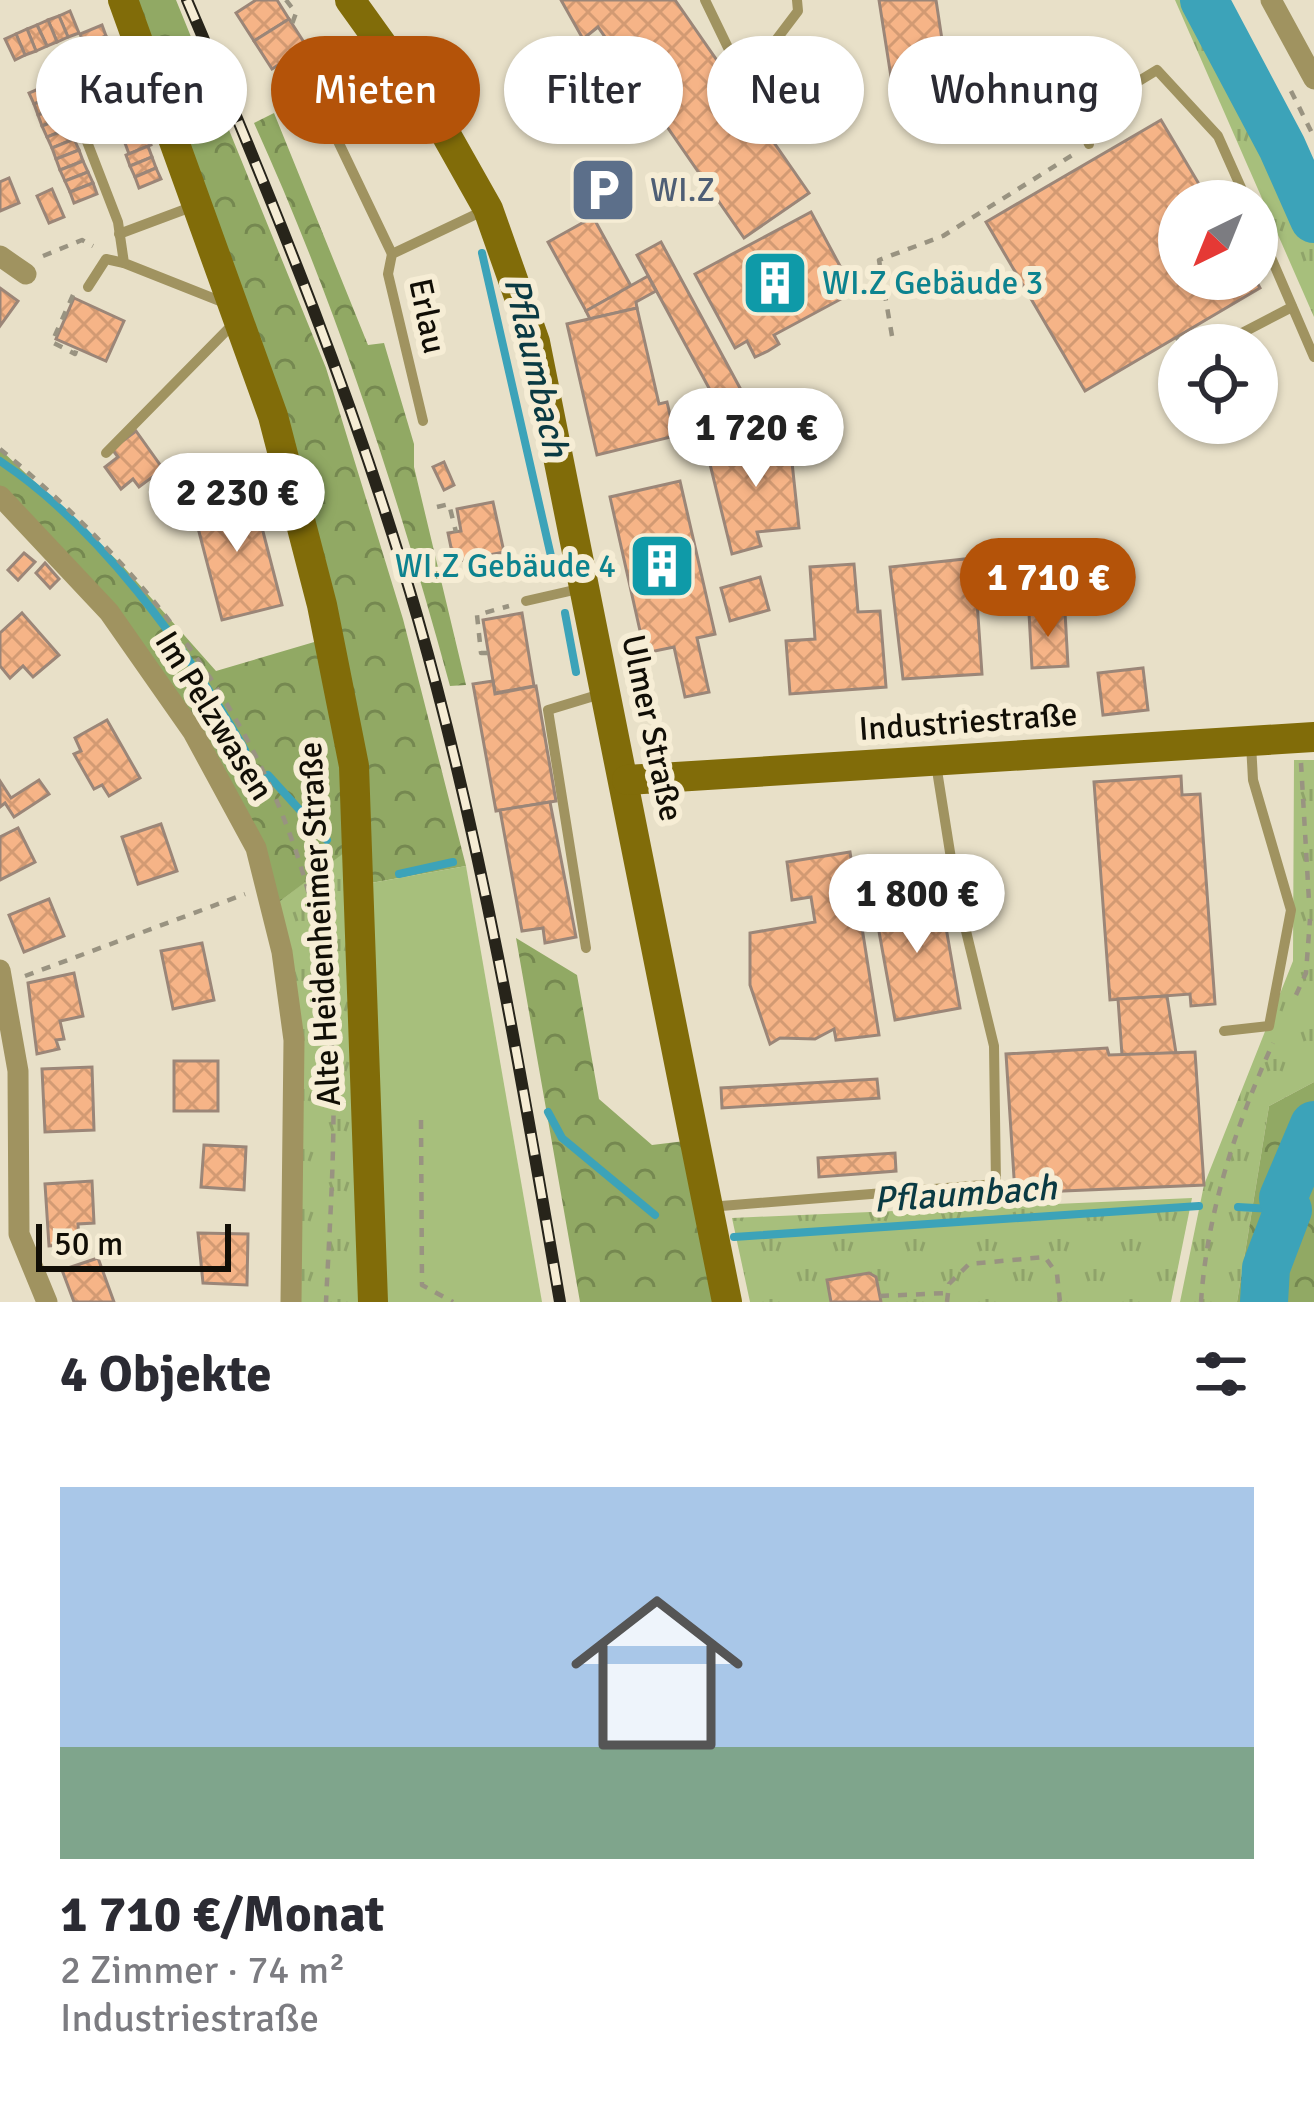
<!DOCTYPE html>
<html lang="de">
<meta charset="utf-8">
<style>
body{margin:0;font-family:Signika,sans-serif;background:#f7f7f7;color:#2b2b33;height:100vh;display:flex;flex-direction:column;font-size:45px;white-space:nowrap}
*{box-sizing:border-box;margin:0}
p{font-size:39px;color:#7c7c81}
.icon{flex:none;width:66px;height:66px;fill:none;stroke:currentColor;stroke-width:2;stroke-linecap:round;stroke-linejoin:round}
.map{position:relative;height:1302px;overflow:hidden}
.side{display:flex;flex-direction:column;background:#fff;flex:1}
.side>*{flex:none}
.banner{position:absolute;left:36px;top:36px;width:1242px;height:108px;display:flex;gap:24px}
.needle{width:78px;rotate:223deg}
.tools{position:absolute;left:1158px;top:180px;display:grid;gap:24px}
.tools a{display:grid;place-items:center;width:120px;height:120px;border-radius:50%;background:#fff;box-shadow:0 3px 9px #0004;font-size:60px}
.scale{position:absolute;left:36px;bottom:30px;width:195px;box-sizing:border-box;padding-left:12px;border:6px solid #110e06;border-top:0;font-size:33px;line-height:42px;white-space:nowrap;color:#110e06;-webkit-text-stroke:9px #f6edd5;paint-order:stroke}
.price{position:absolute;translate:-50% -102px;padding:0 27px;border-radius:42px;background:#fff;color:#222;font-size:39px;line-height:78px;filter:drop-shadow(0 3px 6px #0008)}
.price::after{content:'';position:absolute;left:50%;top:72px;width:36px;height:27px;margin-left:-18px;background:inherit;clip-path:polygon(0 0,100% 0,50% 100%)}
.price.on{background:#b45309;color:#fff}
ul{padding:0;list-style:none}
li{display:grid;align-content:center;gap:24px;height:636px;padding:0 60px}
li span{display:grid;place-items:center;height:372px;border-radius:0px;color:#555}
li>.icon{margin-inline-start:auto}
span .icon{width:216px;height:216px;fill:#fffc;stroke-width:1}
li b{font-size:51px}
h2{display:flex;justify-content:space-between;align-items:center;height:144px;padding:0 60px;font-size:51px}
.pill{padding:0 42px;border-radius:54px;background:#fff;box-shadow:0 3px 9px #0004;font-size:42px;line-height:108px}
.pill.on{background:#b45309;color:#fff}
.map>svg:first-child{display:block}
.grass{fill:url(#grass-tufts)}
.forest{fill:url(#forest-crowns)}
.garden{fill:#a7bf7c}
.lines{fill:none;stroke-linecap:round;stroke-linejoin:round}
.stream{stroke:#3ca3b9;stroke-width:8}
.river{stroke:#3ca3b9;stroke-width:48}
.building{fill:url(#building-cross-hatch);stroke:#9b8678;stroke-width:3}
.path{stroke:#999381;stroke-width:4.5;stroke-dasharray:9 9;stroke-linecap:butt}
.lane{stroke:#a09360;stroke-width:10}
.street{stroke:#a09360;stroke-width:21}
.secondary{stroke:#816c09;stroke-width:30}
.rail-casing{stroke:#27241a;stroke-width:12}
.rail{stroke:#f6edd5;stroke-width:8;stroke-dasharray:22;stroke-linecap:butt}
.labels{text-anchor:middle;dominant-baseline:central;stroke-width:12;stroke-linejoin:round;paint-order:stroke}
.service-label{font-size:33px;fill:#4e5e75;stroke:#f6edd5;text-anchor:start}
.culture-label{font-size:33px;fill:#0d838f;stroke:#f6edd5;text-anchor:start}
.street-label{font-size:33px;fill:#110e06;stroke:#f6edd5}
.water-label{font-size:36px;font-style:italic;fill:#0a3a43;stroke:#f6edd5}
</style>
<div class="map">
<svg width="1314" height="1302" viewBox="0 0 1314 1302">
<defs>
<pattern id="grass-tufts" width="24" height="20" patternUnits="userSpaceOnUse" patternTransform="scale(3)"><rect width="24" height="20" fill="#a7bf7c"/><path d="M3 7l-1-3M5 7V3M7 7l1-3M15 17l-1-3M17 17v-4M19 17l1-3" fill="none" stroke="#8fa36a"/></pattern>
<pattern id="forest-crowns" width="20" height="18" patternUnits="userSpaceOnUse" patternTransform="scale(3)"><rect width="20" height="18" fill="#91a964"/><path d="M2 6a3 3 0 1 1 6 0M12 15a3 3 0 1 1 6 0" fill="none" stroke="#758850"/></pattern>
<pattern id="building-cross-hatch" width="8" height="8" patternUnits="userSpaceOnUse" patternTransform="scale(3)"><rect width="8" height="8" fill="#f6b487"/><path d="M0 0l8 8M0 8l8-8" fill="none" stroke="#d29a73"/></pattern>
</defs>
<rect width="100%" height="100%" fill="#e8e0c8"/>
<g class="grass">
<polygon points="1175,0 1227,0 1314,175 1314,317"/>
<polygon points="1294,760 1314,760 1314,1082 1269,1106 1237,1302 1180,1302 1204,1185 1293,961"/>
<polygon points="357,842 373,1302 291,1302 294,1040 271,908"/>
<polygon points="1192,1198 1171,1302 750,1302 732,1218"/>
</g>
<g class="forest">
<polygon points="129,0 176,0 326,368 403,619 466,866 371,883 369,834 271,908 256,848 109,611 0,496 0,449 121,564 216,671 321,640 273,416"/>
<path d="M274 113 368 345 384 343 414 444V467L466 685 450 686C397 492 337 306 254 123Z"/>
<polygon points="516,938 577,975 599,1099 652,1145 685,1141 717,1302 580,1302"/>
<polygon points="1314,1082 1314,1302 1237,1302 1269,1106"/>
</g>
<polygon class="garden" points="466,866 542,1302 384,1302 371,883"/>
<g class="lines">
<g class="stream">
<polyline points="482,253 553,565"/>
<path d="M0 461C98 526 187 648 245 750"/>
<polyline points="565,613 576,672"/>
<polyline points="268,775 327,840"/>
<polyline points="399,874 453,862"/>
<polyline points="548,1112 562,1138 655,1215"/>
<polyline points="1238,1207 1288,1210"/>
<polyline points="734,1237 1199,1206"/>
</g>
<g class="river">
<polyline points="1204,0 1282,147 1314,219"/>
<polyline points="1264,1302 1266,1268 1288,1210 1283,1198 1314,1125"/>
</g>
</g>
<g class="building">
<polygon points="256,0 277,0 289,19 254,41 236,13"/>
<polygon points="561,0 675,0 809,193 744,238 598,27 583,39"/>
<polygon points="879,0 936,0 954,119 918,125 915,106 896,109"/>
<polygon points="70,11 79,33 68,37 59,16"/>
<polygon points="59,16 68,37 57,42 48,20"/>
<polygon points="289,19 307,47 272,69 254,41"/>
<polygon points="48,20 57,42 47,46 37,25"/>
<polygon points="37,25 47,46 36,51 27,29"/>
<polygon points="102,25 106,36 85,45 80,34"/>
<polygon points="27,29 36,51 25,55 16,34"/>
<polygon points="16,34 25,55 15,60 5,39"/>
<polygon points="106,36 111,47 90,56 85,45"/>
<polygon points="111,47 116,58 95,67 90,56"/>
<polygon points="116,58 121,69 100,78 95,67"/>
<polygon points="121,69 125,80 104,89 100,78"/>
<polygon points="52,83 56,95 34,104 29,93"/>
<polygon points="129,90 133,101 111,110 107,100"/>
<polygon points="56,95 61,106 38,115 34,104"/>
<polygon points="133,101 138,112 116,121 111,110"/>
<polygon points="61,106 65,117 42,126 38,115"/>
<polygon points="138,112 142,123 120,132 116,121"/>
<polygon points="65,117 70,128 47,137 42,126"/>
<polygon points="1161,120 1209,201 1179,201 1179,279 1255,279 1260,288 1085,391 986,222"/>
<polygon points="142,123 147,134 125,143 120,132"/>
<polygon points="70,128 74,139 52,148 47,137"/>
<polygon points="147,134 151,145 129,154 125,143"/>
<polygon points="74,139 79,150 56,159 52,148"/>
<polygon points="148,146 152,157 130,166 126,155"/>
<polygon points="79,150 83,161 60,170 56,159"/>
<polygon points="152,157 156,168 135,177 130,166"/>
<polygon points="83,161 88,172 65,181 60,170"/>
<polygon points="156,168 161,179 139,188 135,177"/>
<polygon points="88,172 93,183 70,192 65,181"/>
<polygon points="9,178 19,203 0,211 0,182"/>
<polygon points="93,183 97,194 74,203 70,192"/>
<polygon points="52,189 64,217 49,223 37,196"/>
<polygon points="811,212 854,292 774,335 779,344 768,351 755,357 747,341 735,348 695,274"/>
<polygon points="593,217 631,286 586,311 548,242"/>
<polygon points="661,242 747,401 723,414 637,255"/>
<polygon points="648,276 656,291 636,302 637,308 590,319 586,311"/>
<polygon points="0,288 18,301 0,326"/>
<polygon points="74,298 124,321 106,361 56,339"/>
<polygon points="637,308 659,404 667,402 675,436 597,455 567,324"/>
<polygon points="136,431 163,469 139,487 133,479 121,489 105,467 118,457 112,449"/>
<polygon points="789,434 799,528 757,532 761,546 732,554 709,460 757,436"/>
<polygon points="444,462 454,485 444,490 433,467"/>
<polygon points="680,481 715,634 697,638 709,692 685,697 674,647 645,653 610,497"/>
<polygon points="252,489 282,605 222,620 192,505"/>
<polygon points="493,502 504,552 454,562 448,533 461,531 457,509"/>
<polygon points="24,553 35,562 18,580 8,570"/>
<polygon points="974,558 982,674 903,679 890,567"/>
<polygon points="45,563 59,579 50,588 36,573"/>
<polygon points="854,564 858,612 880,611 886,687 790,694 786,641 815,639 810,567"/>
<polygon points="760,577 769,610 730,621 721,588"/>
<polygon points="1065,612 1068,666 1032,668 1029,613"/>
<polygon points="22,613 59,655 33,677 23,666 10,678 0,666 0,633"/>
<polygon points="522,613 534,686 495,693 483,620"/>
<polygon points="1143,668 1148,710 1103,715 1098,673"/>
<polygon points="493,681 495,694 536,686 556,801 496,811 473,684"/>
<polygon points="107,720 140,778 109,796 102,785 94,789 74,754 81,751 75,738"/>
<polygon points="1181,776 1182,795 1200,794 1215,1004 1191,1006 1190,994 1110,1000 1094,782"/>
<polygon points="39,780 49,794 14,817 5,803 0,807 0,781 11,798"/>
<polygon points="550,802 576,937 545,943 543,928 522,931 500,810"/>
<polygon points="161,824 177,871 138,884 122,837"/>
<polygon points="18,828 35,862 0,880 0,837"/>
<polygon points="850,852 879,1035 836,1040 834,1029 815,1039 780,1038 770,1044 750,985 750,933 815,922 811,897 792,900 787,862"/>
<polygon points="940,893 960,1008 895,1020 874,904"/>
<polygon points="49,899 64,936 24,952 9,915"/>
<polygon points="202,943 214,1000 173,1009 161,951"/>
<polygon points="74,973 83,1016 60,1021 64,1039 56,1040 59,1049 37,1054 28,983"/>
<polygon points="1167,996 1176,1053 1122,1055 1118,999"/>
<polygon points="1107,1048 1109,1055 1195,1052 1204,1185 1015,1193 1006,1054"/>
<rect x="174" y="1061" width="44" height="50"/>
<polygon points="92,1067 94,1130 45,1132 42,1069"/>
<polygon points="877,1079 879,1098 722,1108 721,1088"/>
<polygon points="204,1145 246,1147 244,1190 201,1187"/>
<polygon points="895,1153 896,1171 819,1177 818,1158"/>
<polygon points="92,1181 94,1223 78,1224 79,1244 49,1246 45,1184"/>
<polygon points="198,1233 248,1234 247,1285 203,1283"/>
<polygon points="98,1258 114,1302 74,1302 62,1270"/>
<polygon points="869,1273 876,1277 881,1302 831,1302 827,1280"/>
</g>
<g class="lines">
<g class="path">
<polyline points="286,0 296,13 292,24"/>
<polyline points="1291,91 1314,137"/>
<polyline points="43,256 82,240 93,246"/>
<polyline points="73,295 52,342 75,354 77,348"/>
<polyline points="892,336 879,260 943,236 1074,154"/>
<polyline points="1177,338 1182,345"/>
<path d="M0 449C165 584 299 765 326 982 340 1087 331 1197 326 1302"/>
<polyline points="437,507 449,504 456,532"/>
<polyline points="488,653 481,653 477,615 509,606"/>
<polyline points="1301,763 1309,901"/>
<polyline points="25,976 245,894"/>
<polyline points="1296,995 1306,973 1310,919"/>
<polyline points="421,1120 422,1285 453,1302"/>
<polyline points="880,1296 948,1293"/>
<polyline points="947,1302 949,1284 969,1264 1045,1257 1057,1274 1060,1302"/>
<path d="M1201 1302C1207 1212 1236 1125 1273 1043"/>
</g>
<g class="lane">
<polyline points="705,0 734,60 776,40 798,11 797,0"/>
<polyline points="57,64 118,222 124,263 225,303"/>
<polyline points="324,112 392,254"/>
<polyline points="1089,144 1078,118 1157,70 1218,136 1247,201"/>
<polyline points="1257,225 1314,357"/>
<polyline points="119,234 194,206"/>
<polyline points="88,287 106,259 124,263"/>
<polyline points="1219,345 1292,307"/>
<polyline points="423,421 388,274 392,254 485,210"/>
<polyline points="106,453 236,321"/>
<polyline points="526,601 583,588"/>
<polyline points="586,948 548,710 604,693"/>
<polyline points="1224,1031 1269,1026 1291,910 1253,780 1251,744"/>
<polyline points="709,1207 996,1184 994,1046 956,890 936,764"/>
</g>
<g class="street">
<polyline points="1271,0 1314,79"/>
<polyline points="0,256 26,274"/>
<polyline points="0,496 109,612 193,732 256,848 282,952 294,1040 291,1302"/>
<polyline points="0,970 18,1071 19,1234 47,1302"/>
</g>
<g class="secondary">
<polyline points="123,0 273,416 322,605 354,766 373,1302"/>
<polyline points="350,0 444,131 488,209 535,342 727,1302"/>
<polyline points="627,780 1314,737"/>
</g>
<g class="rail-casing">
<path id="rail" d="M187 0C274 203 357 407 418 619 482 843 521 1073 560 1302"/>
</g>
<use href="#rail" class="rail"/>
</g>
<defs>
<g id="parking-square" transform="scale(3.45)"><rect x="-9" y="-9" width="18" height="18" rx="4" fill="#5c6f8a" stroke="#f6edd5"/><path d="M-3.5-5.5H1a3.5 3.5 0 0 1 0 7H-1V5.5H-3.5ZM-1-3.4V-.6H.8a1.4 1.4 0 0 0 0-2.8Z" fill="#fff"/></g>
<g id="building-square" transform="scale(3.45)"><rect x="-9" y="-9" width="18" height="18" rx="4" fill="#0f9aa8" stroke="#f6edd5"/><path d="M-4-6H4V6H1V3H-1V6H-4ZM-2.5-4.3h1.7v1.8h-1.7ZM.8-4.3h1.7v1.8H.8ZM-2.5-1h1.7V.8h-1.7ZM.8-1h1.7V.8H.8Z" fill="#fff"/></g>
</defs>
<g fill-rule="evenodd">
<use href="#parking-square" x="603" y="190"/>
<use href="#building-square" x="775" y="283"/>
<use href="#building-square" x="662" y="566"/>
</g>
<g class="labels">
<g class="service-label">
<text x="650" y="190">WI.Z</text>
</g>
<g class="culture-label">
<text x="822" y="283">WI.Z Gebäude 3</text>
<text x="616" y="566" text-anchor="end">WI.Z Gebäude 4</text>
</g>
<g class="street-label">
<text transform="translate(427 316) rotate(78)">Erlau</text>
<text transform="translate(214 716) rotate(58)">Im Pelzwasen</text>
<text transform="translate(968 722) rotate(-4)">Industriestraße</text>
<text transform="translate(652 728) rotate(78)">Ulmer Straße</text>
<text transform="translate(320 924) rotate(-93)">Alte Heidenheimer Straße</text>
</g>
<g class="water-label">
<text transform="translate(536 367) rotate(77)">Pflaumbach</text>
<text transform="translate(965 1194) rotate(-4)">Pflaumbach</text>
</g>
</g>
</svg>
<div class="tools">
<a><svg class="needle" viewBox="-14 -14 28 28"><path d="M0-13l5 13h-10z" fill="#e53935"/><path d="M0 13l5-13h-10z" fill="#7c7c81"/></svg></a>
<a><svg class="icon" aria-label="locate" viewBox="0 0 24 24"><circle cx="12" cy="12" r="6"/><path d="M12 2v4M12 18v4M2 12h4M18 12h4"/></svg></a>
</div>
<div class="scale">50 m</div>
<b class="price" style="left:756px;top:490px">1 720 €</b>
<b class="price" style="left:237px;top:555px">2 230 €</b>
<b class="price on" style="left:1048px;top:640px">1 710 €</b>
<b class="price" style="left:917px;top:956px">1 800 €</b>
<div class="banner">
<a class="pill">Kaufen</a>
<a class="pill on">Mieten</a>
<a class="pill">Filter</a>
<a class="pill">Neu</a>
<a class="pill">Wohnung</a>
</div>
</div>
<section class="side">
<h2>4 Objekte<svg class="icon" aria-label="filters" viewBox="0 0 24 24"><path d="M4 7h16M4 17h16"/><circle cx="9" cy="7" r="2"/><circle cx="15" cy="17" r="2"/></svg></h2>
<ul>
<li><span style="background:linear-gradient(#a9c7e8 70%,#7fa58c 0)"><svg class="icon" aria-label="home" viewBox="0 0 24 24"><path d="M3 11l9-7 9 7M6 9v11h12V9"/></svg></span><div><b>1 710 €/Monat</b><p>2 Zimmer · 74 m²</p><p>Industriestraße</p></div></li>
</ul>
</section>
